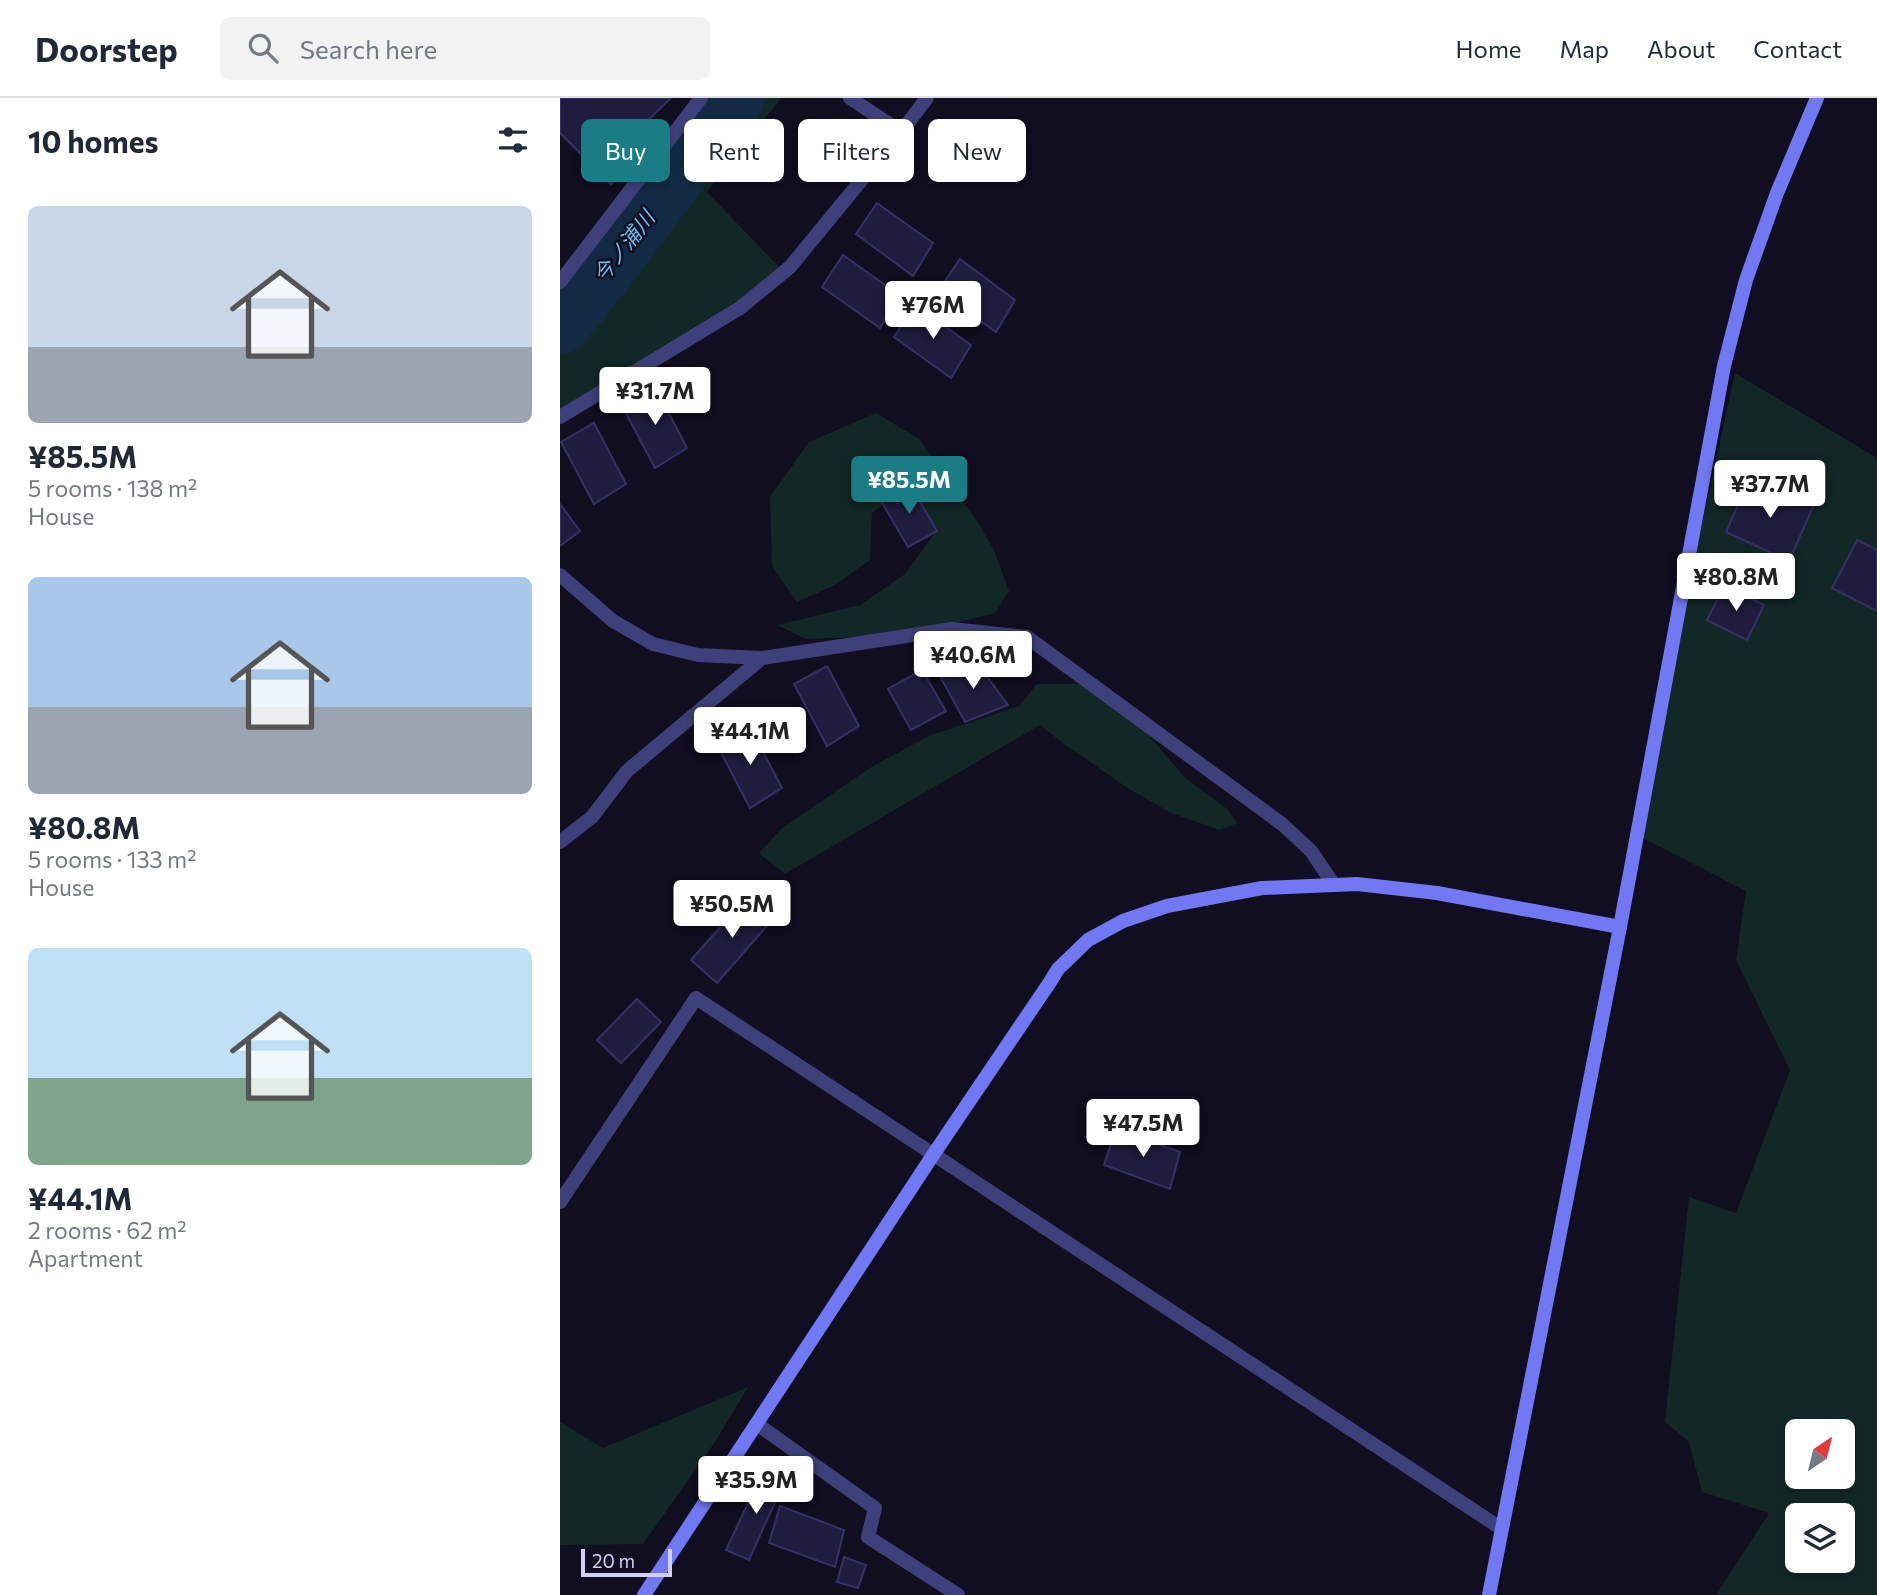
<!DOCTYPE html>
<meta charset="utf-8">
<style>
body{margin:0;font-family:Commissioner,"Noto Sans JP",sans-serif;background:#f2f2f3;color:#1f2937;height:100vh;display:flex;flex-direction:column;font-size:26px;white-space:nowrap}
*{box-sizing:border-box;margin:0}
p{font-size:23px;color:#747a83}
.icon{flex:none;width:38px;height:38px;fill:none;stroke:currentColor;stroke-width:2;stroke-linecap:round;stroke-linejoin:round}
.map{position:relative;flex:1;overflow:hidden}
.panel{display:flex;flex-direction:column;background:#fff;width:560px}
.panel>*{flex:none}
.hud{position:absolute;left:21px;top:21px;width:665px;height:63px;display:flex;gap:14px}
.needle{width:46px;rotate:35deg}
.tools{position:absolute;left:1225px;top:1321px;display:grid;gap:14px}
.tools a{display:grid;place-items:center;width:70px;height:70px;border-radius:10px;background:#fff;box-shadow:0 4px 10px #0003;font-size:35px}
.scale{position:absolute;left:21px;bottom:18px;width:91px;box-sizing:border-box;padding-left:7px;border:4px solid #d2d0fb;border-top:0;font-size:19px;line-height:24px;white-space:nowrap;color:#d2d0fb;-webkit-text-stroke:5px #100e1f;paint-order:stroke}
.price{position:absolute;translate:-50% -60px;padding:0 16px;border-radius:7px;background:#fff;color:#222;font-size:23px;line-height:46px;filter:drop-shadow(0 2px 4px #0008)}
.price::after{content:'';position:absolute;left:50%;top:42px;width:21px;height:16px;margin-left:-10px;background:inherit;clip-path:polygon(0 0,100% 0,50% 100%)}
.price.active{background:#1a7c85;color:#fff}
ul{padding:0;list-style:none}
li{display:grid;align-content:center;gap:14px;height:371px;padding:0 28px}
li span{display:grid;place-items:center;height:217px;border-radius:10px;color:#555}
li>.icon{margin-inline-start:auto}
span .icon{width:126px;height:126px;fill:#fffc;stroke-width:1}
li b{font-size:30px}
h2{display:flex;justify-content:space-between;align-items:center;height:84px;padding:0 28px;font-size:30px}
.chip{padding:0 24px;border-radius:10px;background:#fff;box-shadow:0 4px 10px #0003;font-size:24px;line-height:63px}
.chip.active{background:#1a7c85;color:#fff}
header{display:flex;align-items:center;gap:42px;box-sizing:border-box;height:98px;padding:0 35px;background:#fff;border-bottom:2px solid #e0e1e3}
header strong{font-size:33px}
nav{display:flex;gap:38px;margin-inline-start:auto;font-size:24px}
.search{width:490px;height:63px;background:#f2f2f3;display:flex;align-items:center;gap:18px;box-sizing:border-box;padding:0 24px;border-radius:10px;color:#747a83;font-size:26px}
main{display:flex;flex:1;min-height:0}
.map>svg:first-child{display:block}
.green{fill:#122826;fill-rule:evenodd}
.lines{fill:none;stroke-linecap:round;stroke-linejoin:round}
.river{stroke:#122a44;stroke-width:54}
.building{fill:#201c3e;stroke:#363068;stroke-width:2}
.street{stroke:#3d407a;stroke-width:14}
.secondary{stroke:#7078f3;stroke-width:14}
.labels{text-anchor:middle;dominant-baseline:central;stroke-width:5;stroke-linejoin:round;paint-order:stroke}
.water-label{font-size:21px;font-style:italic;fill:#67bef2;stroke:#100e1f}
</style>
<header>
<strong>Doorstep</strong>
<div class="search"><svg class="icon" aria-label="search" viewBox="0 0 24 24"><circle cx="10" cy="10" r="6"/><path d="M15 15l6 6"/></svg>Search here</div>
<nav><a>Home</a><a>Map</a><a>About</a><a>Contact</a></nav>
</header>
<main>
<section class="panel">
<h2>10 homes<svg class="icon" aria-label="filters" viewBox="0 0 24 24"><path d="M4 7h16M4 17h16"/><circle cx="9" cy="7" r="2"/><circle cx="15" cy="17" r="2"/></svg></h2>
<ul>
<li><span style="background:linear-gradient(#c9d6e8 65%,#9aa5b1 0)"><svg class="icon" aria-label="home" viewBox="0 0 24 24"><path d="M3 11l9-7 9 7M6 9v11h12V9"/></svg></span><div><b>¥85.5M</b><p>5 rooms · 138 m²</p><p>House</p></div></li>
<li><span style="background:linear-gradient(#a9c7e8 60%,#9aa5b1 0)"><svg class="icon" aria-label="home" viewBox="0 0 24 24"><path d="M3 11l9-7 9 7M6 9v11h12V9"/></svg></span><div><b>¥80.8M</b><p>5 rooms · 133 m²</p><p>House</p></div></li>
<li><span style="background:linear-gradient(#bfe0f5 60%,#7fa58c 0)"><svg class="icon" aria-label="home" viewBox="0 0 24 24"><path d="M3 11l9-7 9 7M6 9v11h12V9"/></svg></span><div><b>¥44.1M</b><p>2 rooms · 62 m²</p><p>Apartment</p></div></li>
</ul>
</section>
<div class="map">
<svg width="1317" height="1497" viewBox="0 0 1317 1497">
<rect width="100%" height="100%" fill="#100e1f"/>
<g class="green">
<polygon points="141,0 221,0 147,94 224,174 0,319 0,184"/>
<path d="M1175 275 1317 360V1497H1156L1209 1415 1142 1394 1129 1344 1105 1324 1129 1099 1176 1115 1230 972 1176 862 1186 793 1077 737 1098 628ZM1237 1334H1283V1379H1237ZM1237 1418H1283V1463H1237Z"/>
<polygon points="316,315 359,341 415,420 434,452 449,493 435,515 348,537 246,541 217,527 300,507 345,476 377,432 349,387 312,415 310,462 273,488 237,504 212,468 210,399 249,344"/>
<polygon points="477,586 530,586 570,615 625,680 666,710 678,725 659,732 609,714 566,689 504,646 480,627 225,776 199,755 222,730 313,668 369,638 459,608"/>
<polygon points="188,1289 157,1341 83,1446 0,1447 0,1324 43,1350"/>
</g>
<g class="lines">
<polyline class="river" points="0,230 23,205 178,0"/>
</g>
<g class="building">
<polygon points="0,0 111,0 89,21 102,35 51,86 0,35"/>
<polygon points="317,105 373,145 353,178 296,136"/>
<polygon points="283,157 339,197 320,230 262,189"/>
<polygon points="400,161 455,202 436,234 378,193"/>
<polygon points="355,207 411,247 391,280 334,239"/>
<polygon points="95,289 127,350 95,370 62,308"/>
<polygon points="34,325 66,386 34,406 1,344"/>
<polygon points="1190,380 1253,409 1229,463 1166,434"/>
<polygon points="350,387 377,433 348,449 321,403"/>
<polygon points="0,406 20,433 0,448"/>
<polygon points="1297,442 1317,452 1317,513 1272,490"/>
<polygon points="1164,488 1204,507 1187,542 1147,522"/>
<polygon points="414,561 448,607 405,624 381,580"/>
<polygon points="267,568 299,628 267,648 234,586"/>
<polygon points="362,572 386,613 351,632 328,591"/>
<polygon points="190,629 222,690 190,710 157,647"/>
<polygon points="188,798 213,821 157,885 131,862"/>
<polygon points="77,901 101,924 61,965 37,942"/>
<polygon points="556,1031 620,1054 610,1091 544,1067"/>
<polygon points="203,1373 225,1382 189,1462 166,1452"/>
<polygon points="220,1408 284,1432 275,1469 209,1445"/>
<polygon points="284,1459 306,1467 298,1490 277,1484"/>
</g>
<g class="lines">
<g class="street">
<polyline points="290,0 341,34"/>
<polyline points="0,184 141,0"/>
<polyline points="0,319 180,210 230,169 341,34 367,0"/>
<polyline points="0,477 53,523 93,546 138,557 202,560 392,531 467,539 722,726 751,753 774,787"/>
<polyline points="0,744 32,719 67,673 202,560"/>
<polyline points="0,1104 136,900 942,1431"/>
<polyline points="197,1326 315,1410 308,1439 398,1497"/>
</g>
<g class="secondary">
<polyline points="84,1497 373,1057 490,884 498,871 528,842 563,823 607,808 702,790 797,786 877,795 1060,829"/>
<polyline points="929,1497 1060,829 1164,268 1186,182 1217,95 1257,0"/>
</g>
</g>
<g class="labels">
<g class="water-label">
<text transform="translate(63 148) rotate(-52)">今ノ浦川</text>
</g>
</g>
</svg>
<div class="tools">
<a><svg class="needle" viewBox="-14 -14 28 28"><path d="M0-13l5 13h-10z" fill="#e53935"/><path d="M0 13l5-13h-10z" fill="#747a83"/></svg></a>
<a><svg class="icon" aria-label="layers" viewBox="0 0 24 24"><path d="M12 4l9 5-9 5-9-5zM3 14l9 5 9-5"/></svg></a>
</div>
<div class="scale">20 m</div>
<b class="price" style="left:373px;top:243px">¥76M</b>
<b class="price" style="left:95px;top:329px">¥31.7M</b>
<b class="price active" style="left:349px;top:418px">¥85.5M</b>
<b class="price" style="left:1210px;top:422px">¥37.7M</b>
<b class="price" style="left:1176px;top:515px">¥80.8M</b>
<b class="price" style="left:413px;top:593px">¥40.6M</b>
<b class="price" style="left:190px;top:669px">¥44.1M</b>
<b class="price" style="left:172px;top:842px">¥50.5M</b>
<b class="price" style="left:583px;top:1061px">¥47.5M</b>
<b class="price" style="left:196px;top:1418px">¥35.9M</b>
<div class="hud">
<a class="chip active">Buy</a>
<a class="chip">Rent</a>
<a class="chip">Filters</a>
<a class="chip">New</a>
</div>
</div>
</main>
